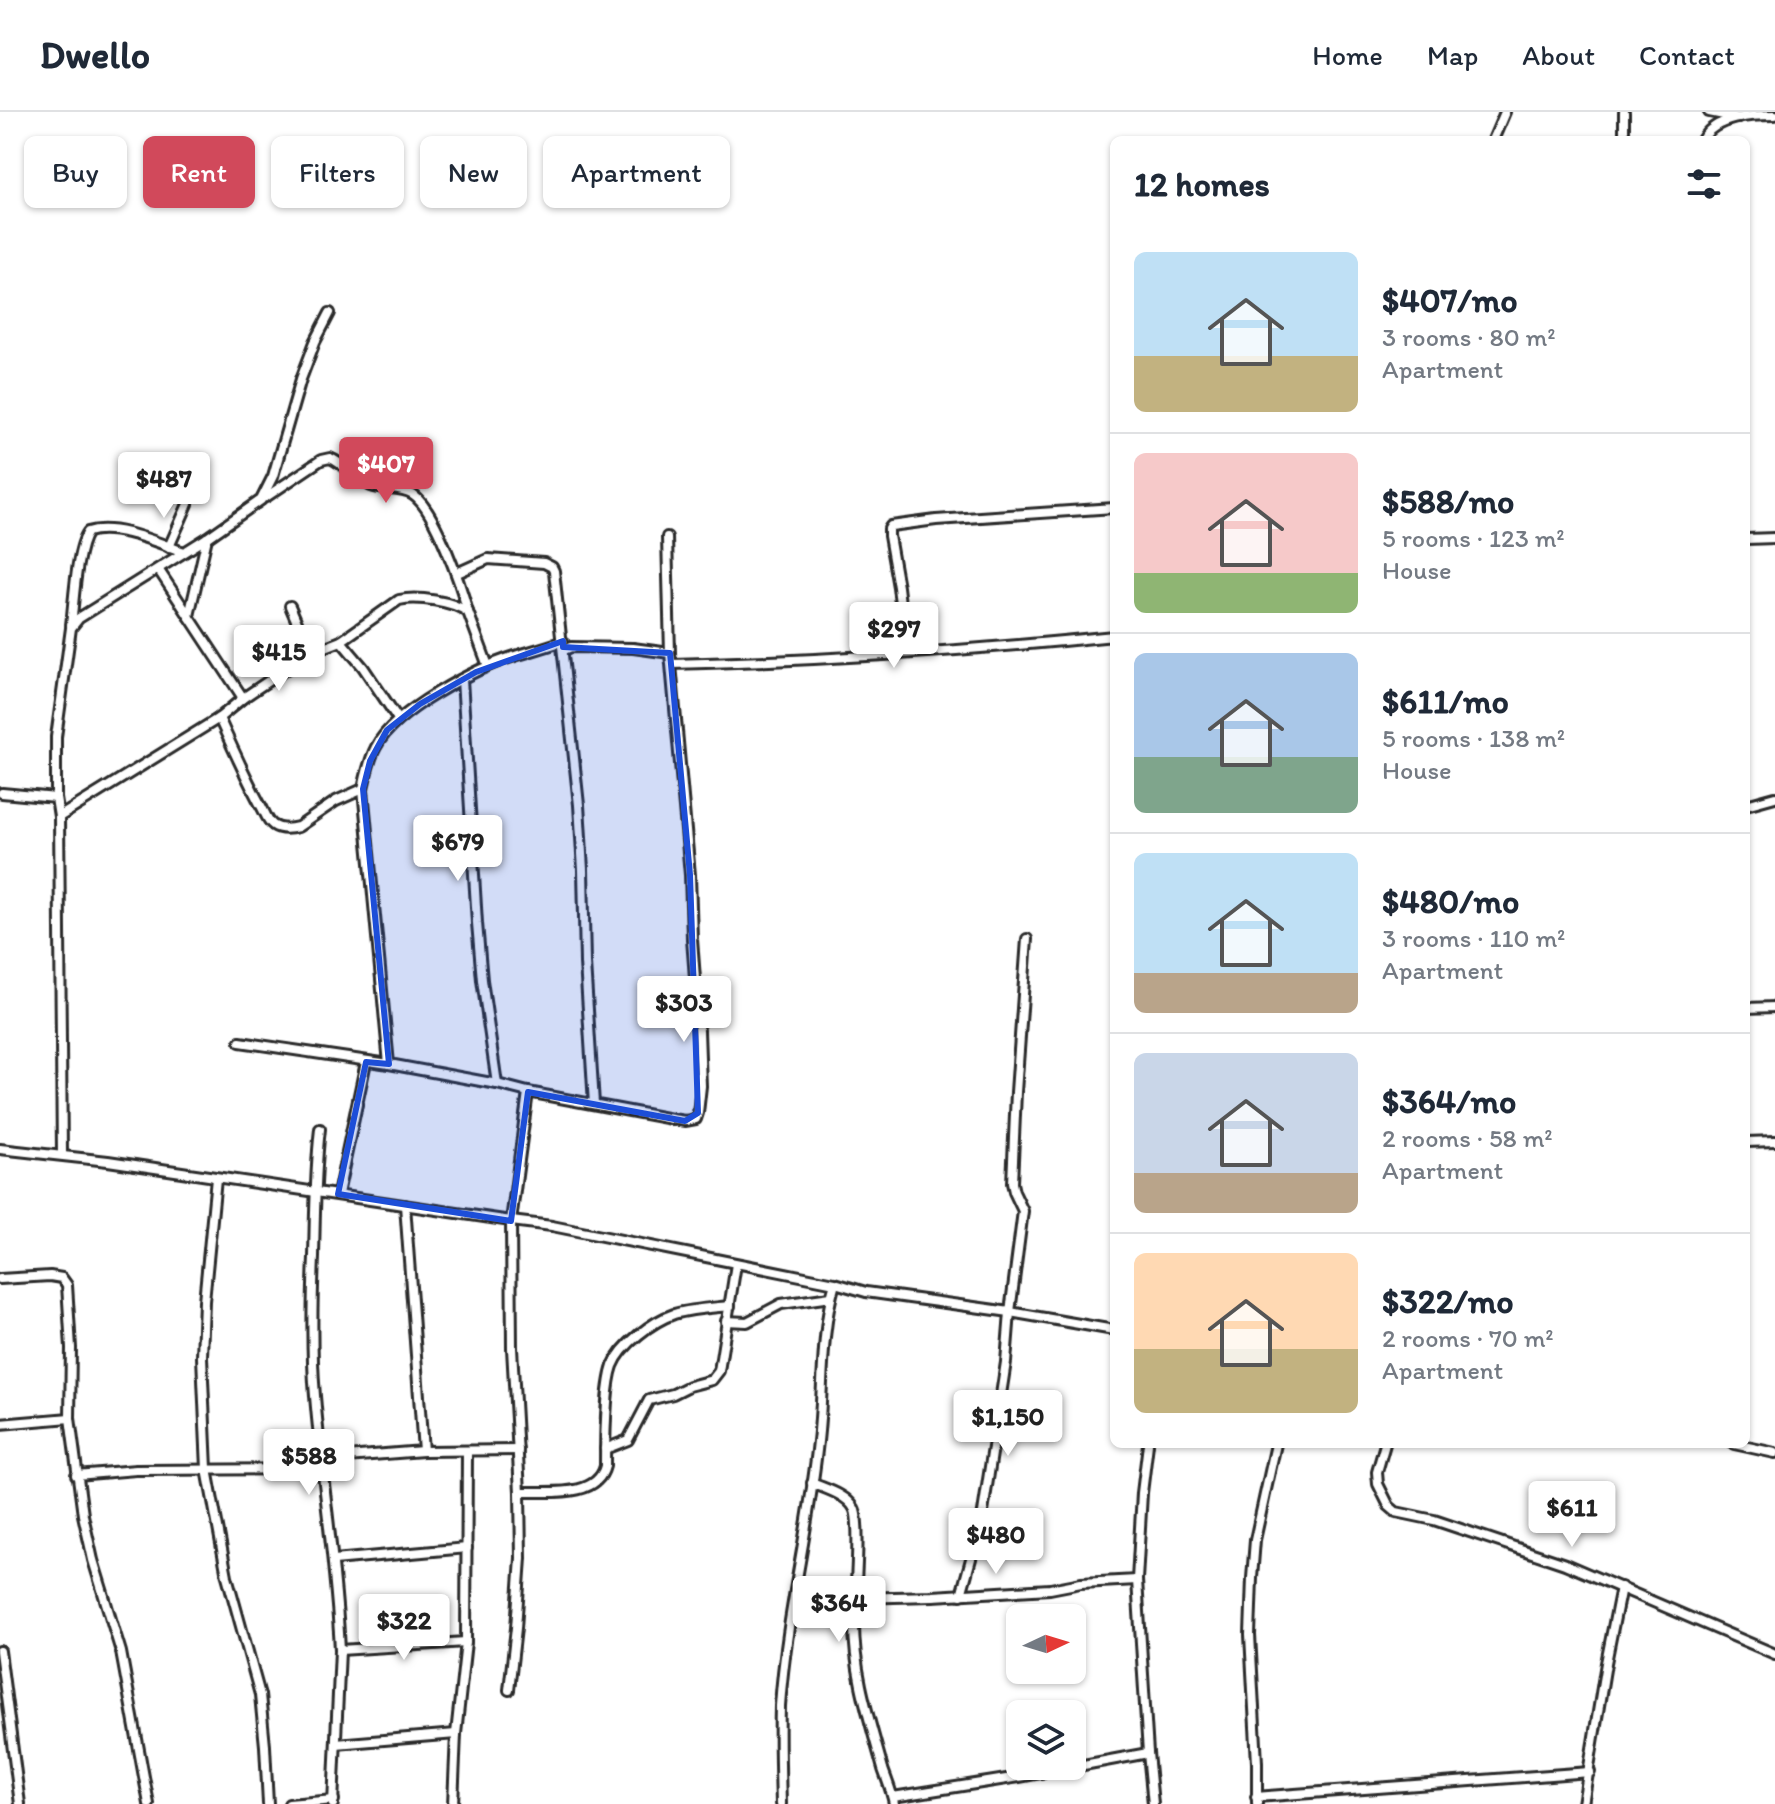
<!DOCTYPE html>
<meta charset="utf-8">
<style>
body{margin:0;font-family:Itim,sans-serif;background:#f2f2f3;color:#1f2937;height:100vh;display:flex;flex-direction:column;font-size:30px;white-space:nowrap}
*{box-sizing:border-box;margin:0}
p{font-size:26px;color:#747a83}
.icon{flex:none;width:44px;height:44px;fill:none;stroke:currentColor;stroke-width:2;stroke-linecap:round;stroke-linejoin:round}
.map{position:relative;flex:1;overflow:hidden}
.sheet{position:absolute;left:1110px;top:24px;width:640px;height:1312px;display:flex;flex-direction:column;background:#fff;border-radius:12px;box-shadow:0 2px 6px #0004}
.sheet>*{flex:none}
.guide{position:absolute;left:24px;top:24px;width:760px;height:72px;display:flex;gap:16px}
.needle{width:52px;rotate:86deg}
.buttons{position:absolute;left:1006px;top:1492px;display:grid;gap:16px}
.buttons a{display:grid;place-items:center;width:80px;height:80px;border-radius:12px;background:#fff;box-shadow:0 2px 6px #0004;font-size:40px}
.price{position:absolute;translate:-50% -68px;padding:0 18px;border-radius:8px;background:#fff;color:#222;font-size:26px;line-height:52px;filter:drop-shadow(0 2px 4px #0008)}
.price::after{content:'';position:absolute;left:50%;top:48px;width:24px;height:18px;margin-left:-12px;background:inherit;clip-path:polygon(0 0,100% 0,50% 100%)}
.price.active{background:#d1495b;color:#fff}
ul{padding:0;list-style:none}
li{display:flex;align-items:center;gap:24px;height:200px;padding:0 24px}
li+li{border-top:2px solid #e0e1e3}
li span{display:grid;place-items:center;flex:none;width:224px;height:160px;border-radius:12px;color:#555}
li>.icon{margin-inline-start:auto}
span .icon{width:96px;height:96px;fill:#fffc;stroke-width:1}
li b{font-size:34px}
h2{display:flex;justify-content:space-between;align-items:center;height:96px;padding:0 24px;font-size:34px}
.chip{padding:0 28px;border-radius:12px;background:#fff;box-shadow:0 2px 6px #0004;font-size:28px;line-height:72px}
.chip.active{background:#d1495b;color:#fff}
header{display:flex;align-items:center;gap:48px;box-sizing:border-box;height:112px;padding:0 40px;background:#fff;border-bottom:2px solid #e0e1e3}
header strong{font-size:38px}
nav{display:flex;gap:44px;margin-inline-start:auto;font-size:28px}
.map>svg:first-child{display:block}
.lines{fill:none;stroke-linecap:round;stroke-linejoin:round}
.minor-casing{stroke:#2b2b2b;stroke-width:14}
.minor{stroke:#fff;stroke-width:8}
.marked{fill:#1d4ed8;fill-opacity:0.2;stroke:#1d4ed8;stroke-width:6;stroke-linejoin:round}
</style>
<header>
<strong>Dwello</strong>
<nav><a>Home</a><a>Map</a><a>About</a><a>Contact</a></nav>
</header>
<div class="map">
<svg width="1775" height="1692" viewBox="0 0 1775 1692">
<rect width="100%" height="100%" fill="#fff"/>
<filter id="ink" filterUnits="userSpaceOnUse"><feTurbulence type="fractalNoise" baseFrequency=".0125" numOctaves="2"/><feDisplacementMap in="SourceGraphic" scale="16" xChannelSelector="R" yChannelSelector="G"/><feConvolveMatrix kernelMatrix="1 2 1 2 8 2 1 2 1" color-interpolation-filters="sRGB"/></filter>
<g filter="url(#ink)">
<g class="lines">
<g class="minor-casing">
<g id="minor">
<polyline points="1624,0 1624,28"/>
<polyline points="1709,0 1739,6"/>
<polyline points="1493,28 1505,0"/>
<path d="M1702 28C1715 4 1752 3 1775 3"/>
<path d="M266 385 321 348 330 346C345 352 355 367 371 374 384 379 401 375 413 383 435 397 461 474 468 500"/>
<polyline points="1746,427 1775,426"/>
<polyline points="169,435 188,392"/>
<polyline points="158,457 243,586"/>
<polyline points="457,461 488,447 544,451 552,455 554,459 579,693 583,758 585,851 594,992"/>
<polyline points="290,494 310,541"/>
<polyline points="189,504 207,426"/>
<path d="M71 513C74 490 76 437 88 420 115 411 158 431 184 440"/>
<polyline points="341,529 363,555 398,607"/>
<polyline points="564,538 571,535 633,536 670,541"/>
<polyline points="906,541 898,475 889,424 889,417 891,414 936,408 1114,396"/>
<path d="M672 552C819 549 967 539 1114 524"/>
<polyline points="462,567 477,811 482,868 497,972"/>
<path d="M219 606C232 635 245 664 260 692 264 698 267 709 273 713 280 718 290 717 298 715L336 689 363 677"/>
<polyline points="2,681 56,686"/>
<polyline points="1746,693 1775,685"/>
<path d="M59 705 219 606 243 586 310 541 341 529 399 488C418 484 452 489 468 500L488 554"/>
<polyline points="1746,896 1775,895"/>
<polyline points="240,930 389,952 497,972 528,980 672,1007 685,1009 696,1007 698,1001 701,974 699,919 692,827 690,763 670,541 667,425"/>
<path d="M389 952 363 677C366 663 369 648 376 635 394 599 476 556 515 544 531 539 547 535 563 529"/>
<path d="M320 1017C315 1060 315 1102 314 1145 312 1192 311 1238 315 1284 322 1369 336 1453 340 1538L333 1692"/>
<polyline points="1746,1030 1775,1029"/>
<polyline points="0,1037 108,1049 511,1109 552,1114 835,1171 866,1180 1010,1200 1114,1218"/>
<polyline points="62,1043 59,705 56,686 56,625 71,516 79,506 207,426 261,388 273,364 301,267 315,230 330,201"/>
<polyline points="216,1066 204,1189 202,1245 207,1357 227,1464 260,1583 265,1634 268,1692"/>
<polyline points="338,1082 366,950"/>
<polyline points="405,1093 423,1339"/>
<polyline points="0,1167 50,1164 62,1166 67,1173 71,1236 70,1306 83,1403 93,1448 121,1540 149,1692"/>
<polyline points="726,1209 747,1210 781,1192 831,1185"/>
<polyline points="0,1312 70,1306"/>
<polyline points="1148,1332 1142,1381 1137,1468 1148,1641 1153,1692"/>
<polyline points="1385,1332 1377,1360 1378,1372 1389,1394 1396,1400 1434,1408 1565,1452 1775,1542"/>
<polyline points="1734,1332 1775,1341"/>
<polyline points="605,1337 628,1328 649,1288 673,1282 689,1274 712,1268 719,1259 736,1152"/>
<polyline points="321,1347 423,1339 518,1338"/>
<polyline points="76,1363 136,1358 321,1357"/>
<path d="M812 1371C825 1377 846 1382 854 1396 862 1410 854 1490 854 1512 854 1562 870 1609 883 1657 887 1669 892 1680 894 1692"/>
<path d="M520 1380C547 1379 597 1387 605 1354 605 1328 605 1277 613 1254 621 1233 653 1209 674 1202 692 1197 711 1196 730 1194"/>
<polyline points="334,1448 467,1436"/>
<polyline points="961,1483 982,1407 1006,1250 1010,1200 1023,1099 1014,1080 1012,1071 1016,980 1027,827"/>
<polyline points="855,1486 933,1484 1050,1477 1081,1471 1137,1468"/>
<polyline points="340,1538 466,1530"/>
<polyline points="0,1539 20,1692"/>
<polyline points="509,1578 516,1516 521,1446 520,1380 512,1236 511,1109 528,980"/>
<polyline points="336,1632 456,1622"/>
<polyline points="893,1685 1019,1665 1148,1641"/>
<polyline points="1256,1685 1590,1660"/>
<polyline points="289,1692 334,1688"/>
<polyline points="453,1692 456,1622 466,1530 467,1339"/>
<path d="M781 1692C780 1660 779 1627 780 1594 786 1505 809 1418 818 1329 824 1277 820 1222 835 1171"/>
<polyline points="1257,1692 1257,1651 1250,1523 1252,1466 1255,1428 1276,1332"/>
<polyline points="1583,1692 1606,1551 1621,1475"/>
</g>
</g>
<use href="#minor" class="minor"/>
</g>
</g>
<path class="marked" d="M563 529V535L670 541 690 763 698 1001 685 1009 528 980 511 1109 338 1082 366 950 389 952 363 677 370 649 387 618 420 592 476 560Z"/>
</svg>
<div class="buttons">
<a><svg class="needle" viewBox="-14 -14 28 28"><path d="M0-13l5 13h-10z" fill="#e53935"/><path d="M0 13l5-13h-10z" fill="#747a83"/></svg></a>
<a><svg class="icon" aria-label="layers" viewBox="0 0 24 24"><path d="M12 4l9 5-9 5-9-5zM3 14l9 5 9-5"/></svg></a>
</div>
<b class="price active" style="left:386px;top:393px">$407</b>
<b class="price" style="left:164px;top:408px">$487</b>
<b class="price" style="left:894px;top:558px">$297</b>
<b class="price" style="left:279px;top:581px">$415</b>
<b class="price" style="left:458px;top:771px">$679</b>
<b class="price" style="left:684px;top:932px">$303</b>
<b class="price" style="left:1008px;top:1346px">$1,150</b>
<b class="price" style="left:309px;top:1385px">$588</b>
<b class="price" style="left:1572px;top:1437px">$611</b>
<b class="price" style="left:996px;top:1464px">$480</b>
<b class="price" style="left:839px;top:1532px">$364</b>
<b class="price" style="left:404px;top:1550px">$322</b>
<div class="guide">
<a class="chip">Buy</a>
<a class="chip active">Rent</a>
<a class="chip">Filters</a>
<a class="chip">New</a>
<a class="chip">Apartment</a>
</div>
<section class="sheet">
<h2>12 homes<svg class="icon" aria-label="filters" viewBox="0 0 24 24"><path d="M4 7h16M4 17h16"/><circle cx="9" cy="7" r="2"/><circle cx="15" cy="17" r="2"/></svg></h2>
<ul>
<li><span style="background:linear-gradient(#bfe0f5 65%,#c2b280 0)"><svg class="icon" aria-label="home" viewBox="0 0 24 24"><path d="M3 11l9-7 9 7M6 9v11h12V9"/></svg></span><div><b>$407/mo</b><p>3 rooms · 80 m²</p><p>Apartment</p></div></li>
<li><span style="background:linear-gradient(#f6c9c9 75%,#8fb573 0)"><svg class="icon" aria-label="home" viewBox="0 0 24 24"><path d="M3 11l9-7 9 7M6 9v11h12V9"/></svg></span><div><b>$588/mo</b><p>5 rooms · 123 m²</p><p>House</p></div></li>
<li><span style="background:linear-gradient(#a9c7e8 65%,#7fa58c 0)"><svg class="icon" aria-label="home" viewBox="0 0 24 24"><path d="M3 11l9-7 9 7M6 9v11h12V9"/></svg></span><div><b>$611/mo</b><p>5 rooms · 138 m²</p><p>House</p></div></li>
<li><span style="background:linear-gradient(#bfe0f5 75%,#b9a48a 0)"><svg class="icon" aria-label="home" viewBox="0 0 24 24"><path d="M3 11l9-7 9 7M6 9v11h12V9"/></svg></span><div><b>$480/mo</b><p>3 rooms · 110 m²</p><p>Apartment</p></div></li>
<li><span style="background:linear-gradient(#c9d6e8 75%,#b9a48a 0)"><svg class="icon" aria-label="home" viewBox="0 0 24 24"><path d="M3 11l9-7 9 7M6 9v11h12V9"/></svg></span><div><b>$364/mo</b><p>2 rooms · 58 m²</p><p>Apartment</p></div></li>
<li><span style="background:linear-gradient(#ffd9b3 60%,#c2b280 0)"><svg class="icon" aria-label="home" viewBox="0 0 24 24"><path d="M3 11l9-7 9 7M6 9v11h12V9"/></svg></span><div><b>$322/mo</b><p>2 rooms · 70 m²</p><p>Apartment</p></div></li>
</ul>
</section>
</div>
